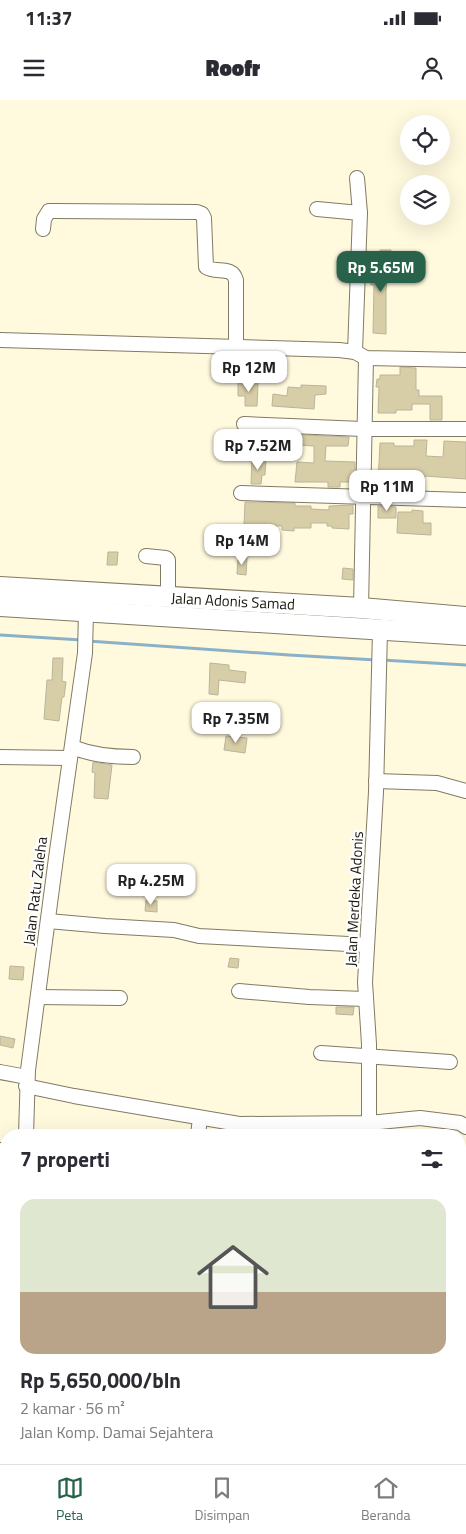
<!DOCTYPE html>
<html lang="id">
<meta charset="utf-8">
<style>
body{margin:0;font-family:"Titillium Web",sans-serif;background:#f2f2f3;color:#2b2b33;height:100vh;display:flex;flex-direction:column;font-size:19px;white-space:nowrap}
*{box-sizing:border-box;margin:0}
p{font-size:16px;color:#7c7c81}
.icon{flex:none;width:28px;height:28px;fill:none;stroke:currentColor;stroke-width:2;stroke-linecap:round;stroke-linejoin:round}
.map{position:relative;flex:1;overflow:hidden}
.drawer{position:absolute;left:0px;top:1029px;width:466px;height:336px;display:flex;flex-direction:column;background:#fff;border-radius:20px 20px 0 0;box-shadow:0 5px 20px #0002}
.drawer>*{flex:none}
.fabs{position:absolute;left:400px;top:15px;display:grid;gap:10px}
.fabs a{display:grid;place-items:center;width:50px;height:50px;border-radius:50%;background:#fff;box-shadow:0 5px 20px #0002;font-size:25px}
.price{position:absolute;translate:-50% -42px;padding:0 11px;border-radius:10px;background:#fff;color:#222;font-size:16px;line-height:32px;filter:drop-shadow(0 1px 2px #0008)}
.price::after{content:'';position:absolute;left:50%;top:30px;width:15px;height:11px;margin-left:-8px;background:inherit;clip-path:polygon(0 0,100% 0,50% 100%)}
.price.current{background:#29624a;color:#fff}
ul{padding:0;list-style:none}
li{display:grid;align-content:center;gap:10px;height:265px;padding:0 20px}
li+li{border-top:1px solid #e1e1e2}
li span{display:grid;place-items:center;height:155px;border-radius:15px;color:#555}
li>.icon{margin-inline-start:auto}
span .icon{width:90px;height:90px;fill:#fffc;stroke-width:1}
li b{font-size:21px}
h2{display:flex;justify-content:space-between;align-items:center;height:60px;padding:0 20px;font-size:21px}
.status{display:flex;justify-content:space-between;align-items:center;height:35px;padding:0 25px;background:#fff;direction:ltr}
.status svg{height:14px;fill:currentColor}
header{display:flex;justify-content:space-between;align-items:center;height:65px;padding:0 20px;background:#fff;font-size:22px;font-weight:800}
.tabs{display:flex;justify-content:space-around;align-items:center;height:70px;border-top:1px solid #e1e1e2;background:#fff;font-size:14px;color:#7c7c81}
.tabs a{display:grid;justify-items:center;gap:2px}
.tabs .current{color:#29624a}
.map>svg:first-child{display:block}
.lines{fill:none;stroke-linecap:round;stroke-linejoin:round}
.stream{stroke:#8bb1c8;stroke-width:3}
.building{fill:#d7cea7;stroke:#bab49b}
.minor-casing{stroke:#817b63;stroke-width:16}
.highway-casing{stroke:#817b63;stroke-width:22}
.minor{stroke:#fff;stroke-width:14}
.highway{stroke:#fff;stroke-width:20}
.labels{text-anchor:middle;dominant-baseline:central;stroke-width:4.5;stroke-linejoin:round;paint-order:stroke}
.street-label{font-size:15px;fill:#19170e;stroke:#fff}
</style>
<div class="status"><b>11:37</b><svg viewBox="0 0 49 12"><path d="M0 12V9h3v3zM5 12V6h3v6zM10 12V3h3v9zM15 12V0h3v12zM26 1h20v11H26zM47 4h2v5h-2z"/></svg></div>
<header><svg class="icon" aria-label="menu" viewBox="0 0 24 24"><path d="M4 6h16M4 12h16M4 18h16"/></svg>Roofr<svg class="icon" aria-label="person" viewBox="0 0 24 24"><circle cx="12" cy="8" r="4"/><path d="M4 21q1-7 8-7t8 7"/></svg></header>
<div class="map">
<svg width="466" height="1364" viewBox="0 0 466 1364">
<rect width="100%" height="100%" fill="#fff9de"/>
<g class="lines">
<g class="stream">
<polyline points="0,535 82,540"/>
<polyline points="88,541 289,555 376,560"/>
<polyline points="382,560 466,565"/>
<polyline points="464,1241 466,1204"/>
<polyline points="460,1304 464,1254"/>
<polyline points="17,1364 17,1359"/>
<polyline points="456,1364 456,1359"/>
</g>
</g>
<g class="building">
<polygon points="380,150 391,150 390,168 388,168 386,190 386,234 373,233 374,185 371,185 371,177 376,177 376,173 379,173"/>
<polygon points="400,267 416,268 416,290 419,290 419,296 442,296 442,320 430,320 430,304 412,304 412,310 396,310 396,313 378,313 379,287 376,287 377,279 380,279 380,275 400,275"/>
<polygon points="238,282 258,282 257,306 245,306 245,296 238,296"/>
<polygon points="301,285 326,286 326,294 315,295 314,309 272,306 273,294 287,296 288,287 301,288"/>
<polygon points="236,329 243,333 252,333 250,357 235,356"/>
<polygon points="282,334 349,337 348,346 326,346 325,361 355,362 355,374 353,374 352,382 340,382 340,387 328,387 328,382 295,382 297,362 314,363 314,346 297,345 296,359 282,359"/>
<polygon points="414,340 427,340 426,356 443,357 444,341 466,342 466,379 425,376 425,377 397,377 397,384 378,383 380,343 394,343 394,346 414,346"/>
<polygon points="252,359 266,359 265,375 262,375 261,384 251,384"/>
<polygon points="245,402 295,403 295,406 311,406 311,409 329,410 329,406 353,405 353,414 349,414 349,429 332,428 332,426 327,426 327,423 311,423 311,428 294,428 294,431 282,430 282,426 244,425"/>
<polygon points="378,406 396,407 396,418 378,418"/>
<polygon points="412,410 423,411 423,423 431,423 431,435 397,433 398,412 412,412"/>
<polygon points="108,452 118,452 117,465 107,465"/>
<polygon points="238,458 247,458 246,475 237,474"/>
<polygon points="343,468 353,469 353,480 342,479"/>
<polygon points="53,558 63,558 62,581 66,582 64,597 62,597 59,621 44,619 47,580 52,580"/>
<polygon points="210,563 229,565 229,570 246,572 245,583 219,580 218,595 209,594"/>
<polygon points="226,636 247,638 245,653 224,650"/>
<polygon points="93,662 112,665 108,699 94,698 95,673 92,672"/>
<polygon points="146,800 157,801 157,812 145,811"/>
<polygon points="230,858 239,859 238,868 228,867"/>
<polygon points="10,866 24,867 23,880 9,879"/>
<polygon points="336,907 354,907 353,915 336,914"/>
<polygon points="0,936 15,939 13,948 0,945"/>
</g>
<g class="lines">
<g class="minor-casing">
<g id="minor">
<polyline points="357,78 360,113"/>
<polyline points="317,109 360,113 355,252"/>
<path d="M43 129 44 119 49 111H54L197 112 202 114 204 118 206 167C216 174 232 165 236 180V247"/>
<polyline points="0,240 339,250 355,252 366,258 466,260"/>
<polyline points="244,324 363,329 466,329"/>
<polyline points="241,393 466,400"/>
<polyline points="146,456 166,458 168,460 168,497"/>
<polyline points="361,508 366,258"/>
<path d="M72 647C92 655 112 657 133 657"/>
<polyline points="0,657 70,658"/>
<polyline points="376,681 437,683 466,691"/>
<polyline points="48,821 105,826 174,830 199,836 367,845"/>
<polyline points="239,891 309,897 365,899"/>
<polyline points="38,897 120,898"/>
<polyline points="321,953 450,962"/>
<polyline points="0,972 27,977"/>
<polyline points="26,986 74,996 239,1024 369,1023 420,1018 460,1023 466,1027"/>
<polyline points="369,1023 369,944 365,882 376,692 380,531"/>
<polyline points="26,1035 28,970 56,758 85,553 86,511"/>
<polyline points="198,1035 200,1018"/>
<polyline points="0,1050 6,1050"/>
<polyline points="0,1138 6,1139"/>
<polyline points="460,1203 466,1081"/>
<polyline points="460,1249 466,1249"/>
<polyline points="8,1359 8,1364"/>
</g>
</g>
<g class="highway-casing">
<g id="highway">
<polyline points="0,487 361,508 466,517"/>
<polyline points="0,506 466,535"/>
</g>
</g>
<use href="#minor" class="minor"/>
<use href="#highway" class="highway"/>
</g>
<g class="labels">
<g class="street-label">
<text transform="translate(233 501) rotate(3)">Jalan Adonis Samad</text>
<text transform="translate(35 791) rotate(-83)">Jalan Ratu Zaleha</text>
<text transform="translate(354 799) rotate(-87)">Jalan Merdeka Adonis</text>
</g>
</g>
</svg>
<div class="fabs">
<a><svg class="icon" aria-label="locate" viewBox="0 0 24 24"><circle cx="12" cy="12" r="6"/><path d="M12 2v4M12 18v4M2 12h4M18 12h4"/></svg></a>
<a><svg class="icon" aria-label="layers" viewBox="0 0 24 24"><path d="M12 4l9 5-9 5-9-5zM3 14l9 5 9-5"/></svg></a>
</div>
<b class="price current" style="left:381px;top:193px">Rp 5.65M</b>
<b class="price" style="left:249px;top:293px">Rp 12M</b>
<b class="price" style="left:258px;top:371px">Rp 7.52M</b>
<b class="price" style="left:387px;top:412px">Rp 11M</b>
<b class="price" style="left:242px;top:466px">Rp 14M</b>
<b class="price" style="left:236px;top:644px">Rp 7.35M</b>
<b class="price" style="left:151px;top:806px">Rp 4.25M</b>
<section class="drawer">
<h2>7 properti<svg class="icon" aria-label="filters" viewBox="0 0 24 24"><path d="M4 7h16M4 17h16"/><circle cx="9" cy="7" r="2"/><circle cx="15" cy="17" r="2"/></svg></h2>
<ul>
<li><span style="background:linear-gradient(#dfe7d0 60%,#b9a48a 0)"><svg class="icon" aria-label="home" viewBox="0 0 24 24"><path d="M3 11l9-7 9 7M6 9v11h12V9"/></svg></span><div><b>Rp 5,650,000/bln</b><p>2 kamar · 56 m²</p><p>Jalan Komp. Damai Sejahtera</p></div></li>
</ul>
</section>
</div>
<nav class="tabs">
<a class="current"><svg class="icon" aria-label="map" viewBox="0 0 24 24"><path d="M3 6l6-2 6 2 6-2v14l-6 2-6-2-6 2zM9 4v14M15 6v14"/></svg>Peta</a>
<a><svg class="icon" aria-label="saved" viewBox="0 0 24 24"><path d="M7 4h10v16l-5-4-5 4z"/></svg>Disimpan</a>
<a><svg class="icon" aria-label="home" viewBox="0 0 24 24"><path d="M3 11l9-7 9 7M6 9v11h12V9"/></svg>Beranda</a>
</nav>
